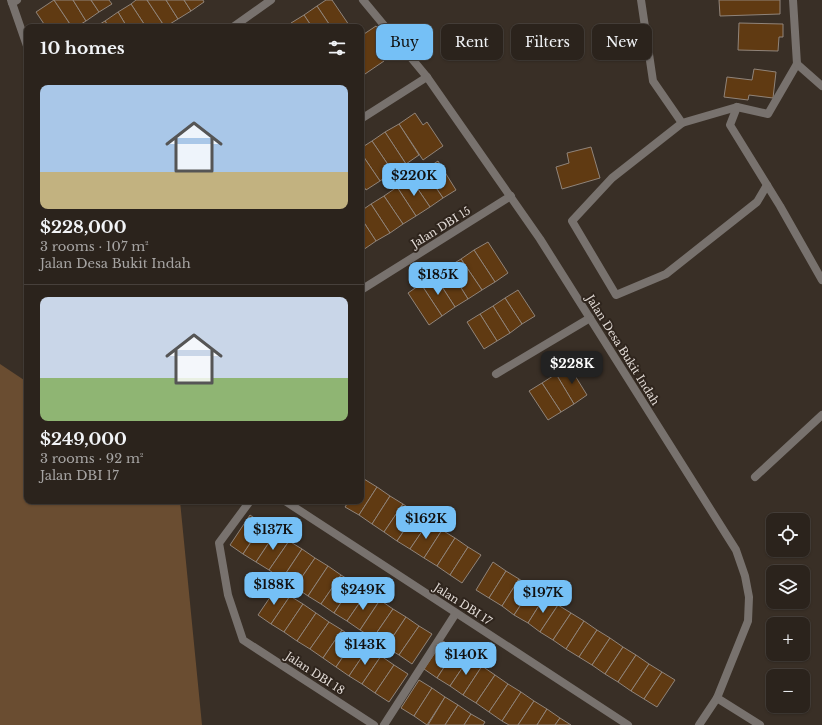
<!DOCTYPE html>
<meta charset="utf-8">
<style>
body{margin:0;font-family:"Libre Baskerville",serif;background:#332b25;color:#f1f3f6;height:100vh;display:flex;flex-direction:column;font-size:15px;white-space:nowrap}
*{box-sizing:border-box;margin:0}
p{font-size:13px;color:#a6a4a3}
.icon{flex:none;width:22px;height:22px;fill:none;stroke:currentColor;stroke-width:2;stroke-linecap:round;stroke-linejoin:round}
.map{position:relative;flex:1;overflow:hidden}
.details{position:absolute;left:24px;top:24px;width:340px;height:480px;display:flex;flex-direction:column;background:#2b231c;border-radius:8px;box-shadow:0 1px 3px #0004,0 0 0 1px #47403b}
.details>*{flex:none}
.hud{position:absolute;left:376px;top:24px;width:380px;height:36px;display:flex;gap:8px}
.controls{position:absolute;left:766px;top:513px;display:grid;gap:8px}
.controls a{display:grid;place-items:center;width:44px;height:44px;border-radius:8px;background:#2b231c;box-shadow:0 1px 3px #0004,0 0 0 1px #47403b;font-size:20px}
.price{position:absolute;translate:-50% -34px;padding:0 9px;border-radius:8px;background:#75c0f6;color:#111;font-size:13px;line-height:26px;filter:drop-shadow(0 1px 2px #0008)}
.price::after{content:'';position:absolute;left:50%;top:24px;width:12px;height:9px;margin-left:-6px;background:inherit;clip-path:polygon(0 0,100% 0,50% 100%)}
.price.on{background:#222;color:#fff}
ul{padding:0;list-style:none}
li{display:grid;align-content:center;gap:8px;height:212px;padding:0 16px}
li+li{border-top:1px solid #47403b}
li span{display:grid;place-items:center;height:124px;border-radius:8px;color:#555}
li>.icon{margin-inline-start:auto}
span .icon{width:72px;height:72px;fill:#fffc;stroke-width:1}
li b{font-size:17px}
h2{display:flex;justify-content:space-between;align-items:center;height:48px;padding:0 16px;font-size:17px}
.pill{padding:0 14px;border-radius:8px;background:#2b231c;box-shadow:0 1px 3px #0004,0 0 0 1px #47403b;font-size:14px;line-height:36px}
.pill.on{background:#75c0f6;color:#111}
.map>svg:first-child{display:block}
.green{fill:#6a4d31}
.building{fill:#603a12;stroke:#90847a}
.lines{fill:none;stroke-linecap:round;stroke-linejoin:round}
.service{stroke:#78726e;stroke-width:8}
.minor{stroke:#78726e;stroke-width:8}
.labels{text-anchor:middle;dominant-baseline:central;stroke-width:4;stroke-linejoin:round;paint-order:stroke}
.street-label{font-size:11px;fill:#e2dbd6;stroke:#2f251d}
</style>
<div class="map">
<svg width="822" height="725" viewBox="0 0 822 725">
<rect width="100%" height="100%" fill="#392f26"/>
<polygon class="green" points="0,364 27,382 27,501 180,501 202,725 0,725"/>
<g class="building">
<polygon points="54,0 72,27 46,27 36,12"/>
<polygon points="54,0 73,0 86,21 76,27 72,27"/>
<polygon points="73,0 91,0 99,12 86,21"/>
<polygon points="91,0 109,0 112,4 99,12"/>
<polygon points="136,0 147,0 165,27 146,27 131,4"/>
<polygon points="147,0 166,0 178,19 165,27"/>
<polygon points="166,0 184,0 191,11 178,19"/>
<polygon points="184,0 203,0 204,2 191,11"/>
<polygon points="326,0 332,0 349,25 346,27 331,27 317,6"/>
<polygon points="719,0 780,0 780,14 720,16"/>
<polygon points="131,4 146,27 127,27 118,12"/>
<polygon points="317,6 331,27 312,27 304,15"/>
<polygon points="118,12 127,27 109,27 105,21"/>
<polygon points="304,15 312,27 293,27 291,23"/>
<polygon points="105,21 109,27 95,27"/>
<polygon points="739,23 783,24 783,37 779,37 778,51 738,50"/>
<polygon points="376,26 387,42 376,49 384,61 365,74 361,68 361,36"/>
<polygon points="754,69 776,72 773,98 749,95 748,100 724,97 727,77 752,80"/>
<polygon points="415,113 423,125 427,122 443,146 423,160 399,124"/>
<polygon points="399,124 419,155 406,164 385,132"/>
<polygon points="385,132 406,164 393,172 372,141"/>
<polygon points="372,141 393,172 380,181 361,153 361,148"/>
<polygon points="591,147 600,178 562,189 556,167 569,163 567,153"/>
<polygon points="361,153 380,181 366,190 361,182"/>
<polygon points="438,161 456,190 443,198 424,170"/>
<polygon points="424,170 443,198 430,207 411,179"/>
<polygon points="411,179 430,207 416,216 397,187"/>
<polygon points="397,187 416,216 403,224 384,196"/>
<polygon points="384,196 403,224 390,233 371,204"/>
<polygon points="371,204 390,233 376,241 361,218 361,211"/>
<polygon points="361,218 376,241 363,250 361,247"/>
<polygon points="488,242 508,273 495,282 474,250"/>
<polygon points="474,250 495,282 482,290 461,259"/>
<polygon points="461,259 482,290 468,299 448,267"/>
<polygon points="448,267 468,299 455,307 435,276"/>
<polygon points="435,276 455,307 442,316 421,284"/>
<polygon points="421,284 442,316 429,325 408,293"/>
<polygon points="518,290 535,316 522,324 505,298"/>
<polygon points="505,298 522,324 510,333 493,306"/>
<polygon points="493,306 510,333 497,341 480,314"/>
<polygon points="480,314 497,341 484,349 467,322"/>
<polygon points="569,366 587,395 574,404 556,374"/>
<polygon points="556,374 574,404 561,412 542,383"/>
<polygon points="542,383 561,412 548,420 529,391"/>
<polygon points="364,479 377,487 359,515 345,507 349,501 361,501 361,483"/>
<polygon points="377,487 390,496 372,524 359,515"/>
<polygon points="390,496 403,504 384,532 372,524"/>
<polygon points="403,504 416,513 397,541 384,532"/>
<polygon points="416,513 429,521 410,549 397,541"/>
<polygon points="250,515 263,524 243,554 230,545"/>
<polygon points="429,521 442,530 424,558 410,549"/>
<polygon points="263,524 276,532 256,562 243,554"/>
<polygon points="442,530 455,538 437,566 424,558"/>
<polygon points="276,532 289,541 269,570 256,562"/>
<polygon points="455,538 468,547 450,575 437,566"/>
<polygon points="289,541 302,549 282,579 269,570"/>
<polygon points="468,547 481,555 462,583 450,575"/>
<polygon points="302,549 315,558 295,587 282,579"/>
<polygon points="315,558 328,566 308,596 295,587"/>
<polygon points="493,562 506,571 489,598 476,590"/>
<polygon points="328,566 341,575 321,604 308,596"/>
<polygon points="506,571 519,579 502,606 489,598"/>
<polygon points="341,575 354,583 334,613 321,604"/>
<polygon points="519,579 532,588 514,615 502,606"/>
<polygon points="354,583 367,592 347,621 334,613"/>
<polygon points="277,587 290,596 271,624 258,615"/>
<polygon points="532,588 545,596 528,623 514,615"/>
<polygon points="367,592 380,600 360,630 347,621"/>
<polygon points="290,596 303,604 284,632 271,624"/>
<polygon points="545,596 558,605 540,632 528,623"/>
<polygon points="380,600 393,609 373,638 360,630"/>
<polygon points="303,604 316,613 297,641 284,632"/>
<polygon points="558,605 571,613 553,640 540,632"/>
<polygon points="393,609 406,617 386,647 373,638"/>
<polygon points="316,613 329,622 310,649 297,641"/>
<polygon points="571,613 584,621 566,649 553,640"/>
<polygon points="406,617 419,626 399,655 386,647"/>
<polygon points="584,621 597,630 579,657 566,649"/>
<polygon points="329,622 342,630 323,658 310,649"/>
<polygon points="419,626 432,634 412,664 399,655"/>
<polygon points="342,630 355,639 336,667 323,658"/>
<polygon points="597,630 610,638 592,665 579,657"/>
<polygon points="610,638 623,647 605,674 592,665"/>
<polygon points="355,639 368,648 349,676 336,667"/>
<polygon points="443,641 456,649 437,678 424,669"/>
<polygon points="623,647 636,655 618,682 605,674"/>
<polygon points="368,648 381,656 362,684 349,676"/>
<polygon points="456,649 469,658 450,686 437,678"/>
<polygon points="636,655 649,664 631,691 618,682"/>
<polygon points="381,656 394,665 375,693 362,684"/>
<polygon points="469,658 482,666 463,695 450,686"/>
<polygon points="649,664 662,672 644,699 631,691"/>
<polygon points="394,665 408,674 389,702 375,693"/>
<polygon points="482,666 495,675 476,703 463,695"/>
<polygon points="662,672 675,680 657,707 644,699"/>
<polygon points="495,675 508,684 489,712 476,703"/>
<polygon points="419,680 432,688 414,716 401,708"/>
<polygon points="508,684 521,692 502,721 489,712"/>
<polygon points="432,688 445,697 427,725 414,716"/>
<polygon points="521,692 534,701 518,725 509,725 502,721"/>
<polygon points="445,697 458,705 445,725 428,725"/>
<polygon points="534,701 547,709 537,725 518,725"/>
<polygon points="458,705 471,714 464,725 445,725"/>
<polygon points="547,709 560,718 555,725 537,725"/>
<polygon points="471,714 485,722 483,725 464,725"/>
<polygon points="560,718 571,725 555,725"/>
</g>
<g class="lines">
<g class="service">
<polyline points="11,0 27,46"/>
<polyline points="737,107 730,125 780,206 822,280"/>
<polyline points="682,123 612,178 572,221 616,295 666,274 757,202 767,185"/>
<polyline points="755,477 822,415"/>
</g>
<g class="minor">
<polyline points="363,0 427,77 540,239 736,550 745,576 749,597 748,621 717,698 699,725"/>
<polyline points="641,0 653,81 682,123 737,107 768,114 797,64"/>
<polyline points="793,0 797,64"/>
<polyline points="12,3 17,0"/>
<polyline points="233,27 271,0"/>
<polyline points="797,64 822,86"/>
<polyline points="361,119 427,77"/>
<polyline points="361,290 511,196"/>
<polyline points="496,374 590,318"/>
<polyline points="250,501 219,543 228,595 243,640 374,725"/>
<polyline points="285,501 628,725"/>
<polyline points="717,698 760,725"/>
<polyline points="384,725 456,613"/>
</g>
</g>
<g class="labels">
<g class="street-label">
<text transform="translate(441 227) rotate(-32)">Jalan DBI 15</text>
<text transform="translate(623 350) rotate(58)">Jalan Desa Bukit Indah</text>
<text transform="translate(463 604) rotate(33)">Jalan DBI 17</text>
<text transform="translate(315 673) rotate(33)">Jalan DBI 18</text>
</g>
</g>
</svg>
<div class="controls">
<a><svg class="icon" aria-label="locate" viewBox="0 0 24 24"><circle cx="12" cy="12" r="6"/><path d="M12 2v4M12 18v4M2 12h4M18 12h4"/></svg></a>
<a><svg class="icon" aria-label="layers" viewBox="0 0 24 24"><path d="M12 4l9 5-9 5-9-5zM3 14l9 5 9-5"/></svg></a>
<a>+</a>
<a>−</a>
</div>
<b class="price" style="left:414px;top:197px">$220K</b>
<b class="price" style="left:438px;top:296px">$185K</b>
<b class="price on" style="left:572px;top:385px">$228K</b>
<b class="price" style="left:426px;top:540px">$162K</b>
<b class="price" style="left:273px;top:551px">$137K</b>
<b class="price" style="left:274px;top:606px">$188K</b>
<b class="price" style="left:363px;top:611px">$249K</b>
<b class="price" style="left:543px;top:614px">$197K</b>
<b class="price" style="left:365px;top:666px">$143K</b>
<b class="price" style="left:466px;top:676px">$140K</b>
<div class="hud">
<a class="pill on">Buy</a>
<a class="pill">Rent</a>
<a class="pill">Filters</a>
<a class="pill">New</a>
</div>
<section class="details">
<h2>10 homes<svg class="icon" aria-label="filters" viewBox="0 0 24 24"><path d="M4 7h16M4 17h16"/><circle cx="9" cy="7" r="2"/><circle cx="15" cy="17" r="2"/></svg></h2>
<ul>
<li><span style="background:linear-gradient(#a9c7e8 70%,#c2b280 0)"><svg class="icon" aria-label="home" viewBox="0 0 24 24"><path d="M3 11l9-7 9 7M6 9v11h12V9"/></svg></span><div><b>$228,000</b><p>3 rooms · 107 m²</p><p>Jalan Desa Bukit Indah</p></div></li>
<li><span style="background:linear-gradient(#c9d6e8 65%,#8fb573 0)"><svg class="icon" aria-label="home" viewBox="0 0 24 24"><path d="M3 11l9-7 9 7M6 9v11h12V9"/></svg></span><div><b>$249,000</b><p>3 rooms · 92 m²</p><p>Jalan DBI 17</p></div></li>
</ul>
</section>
</div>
